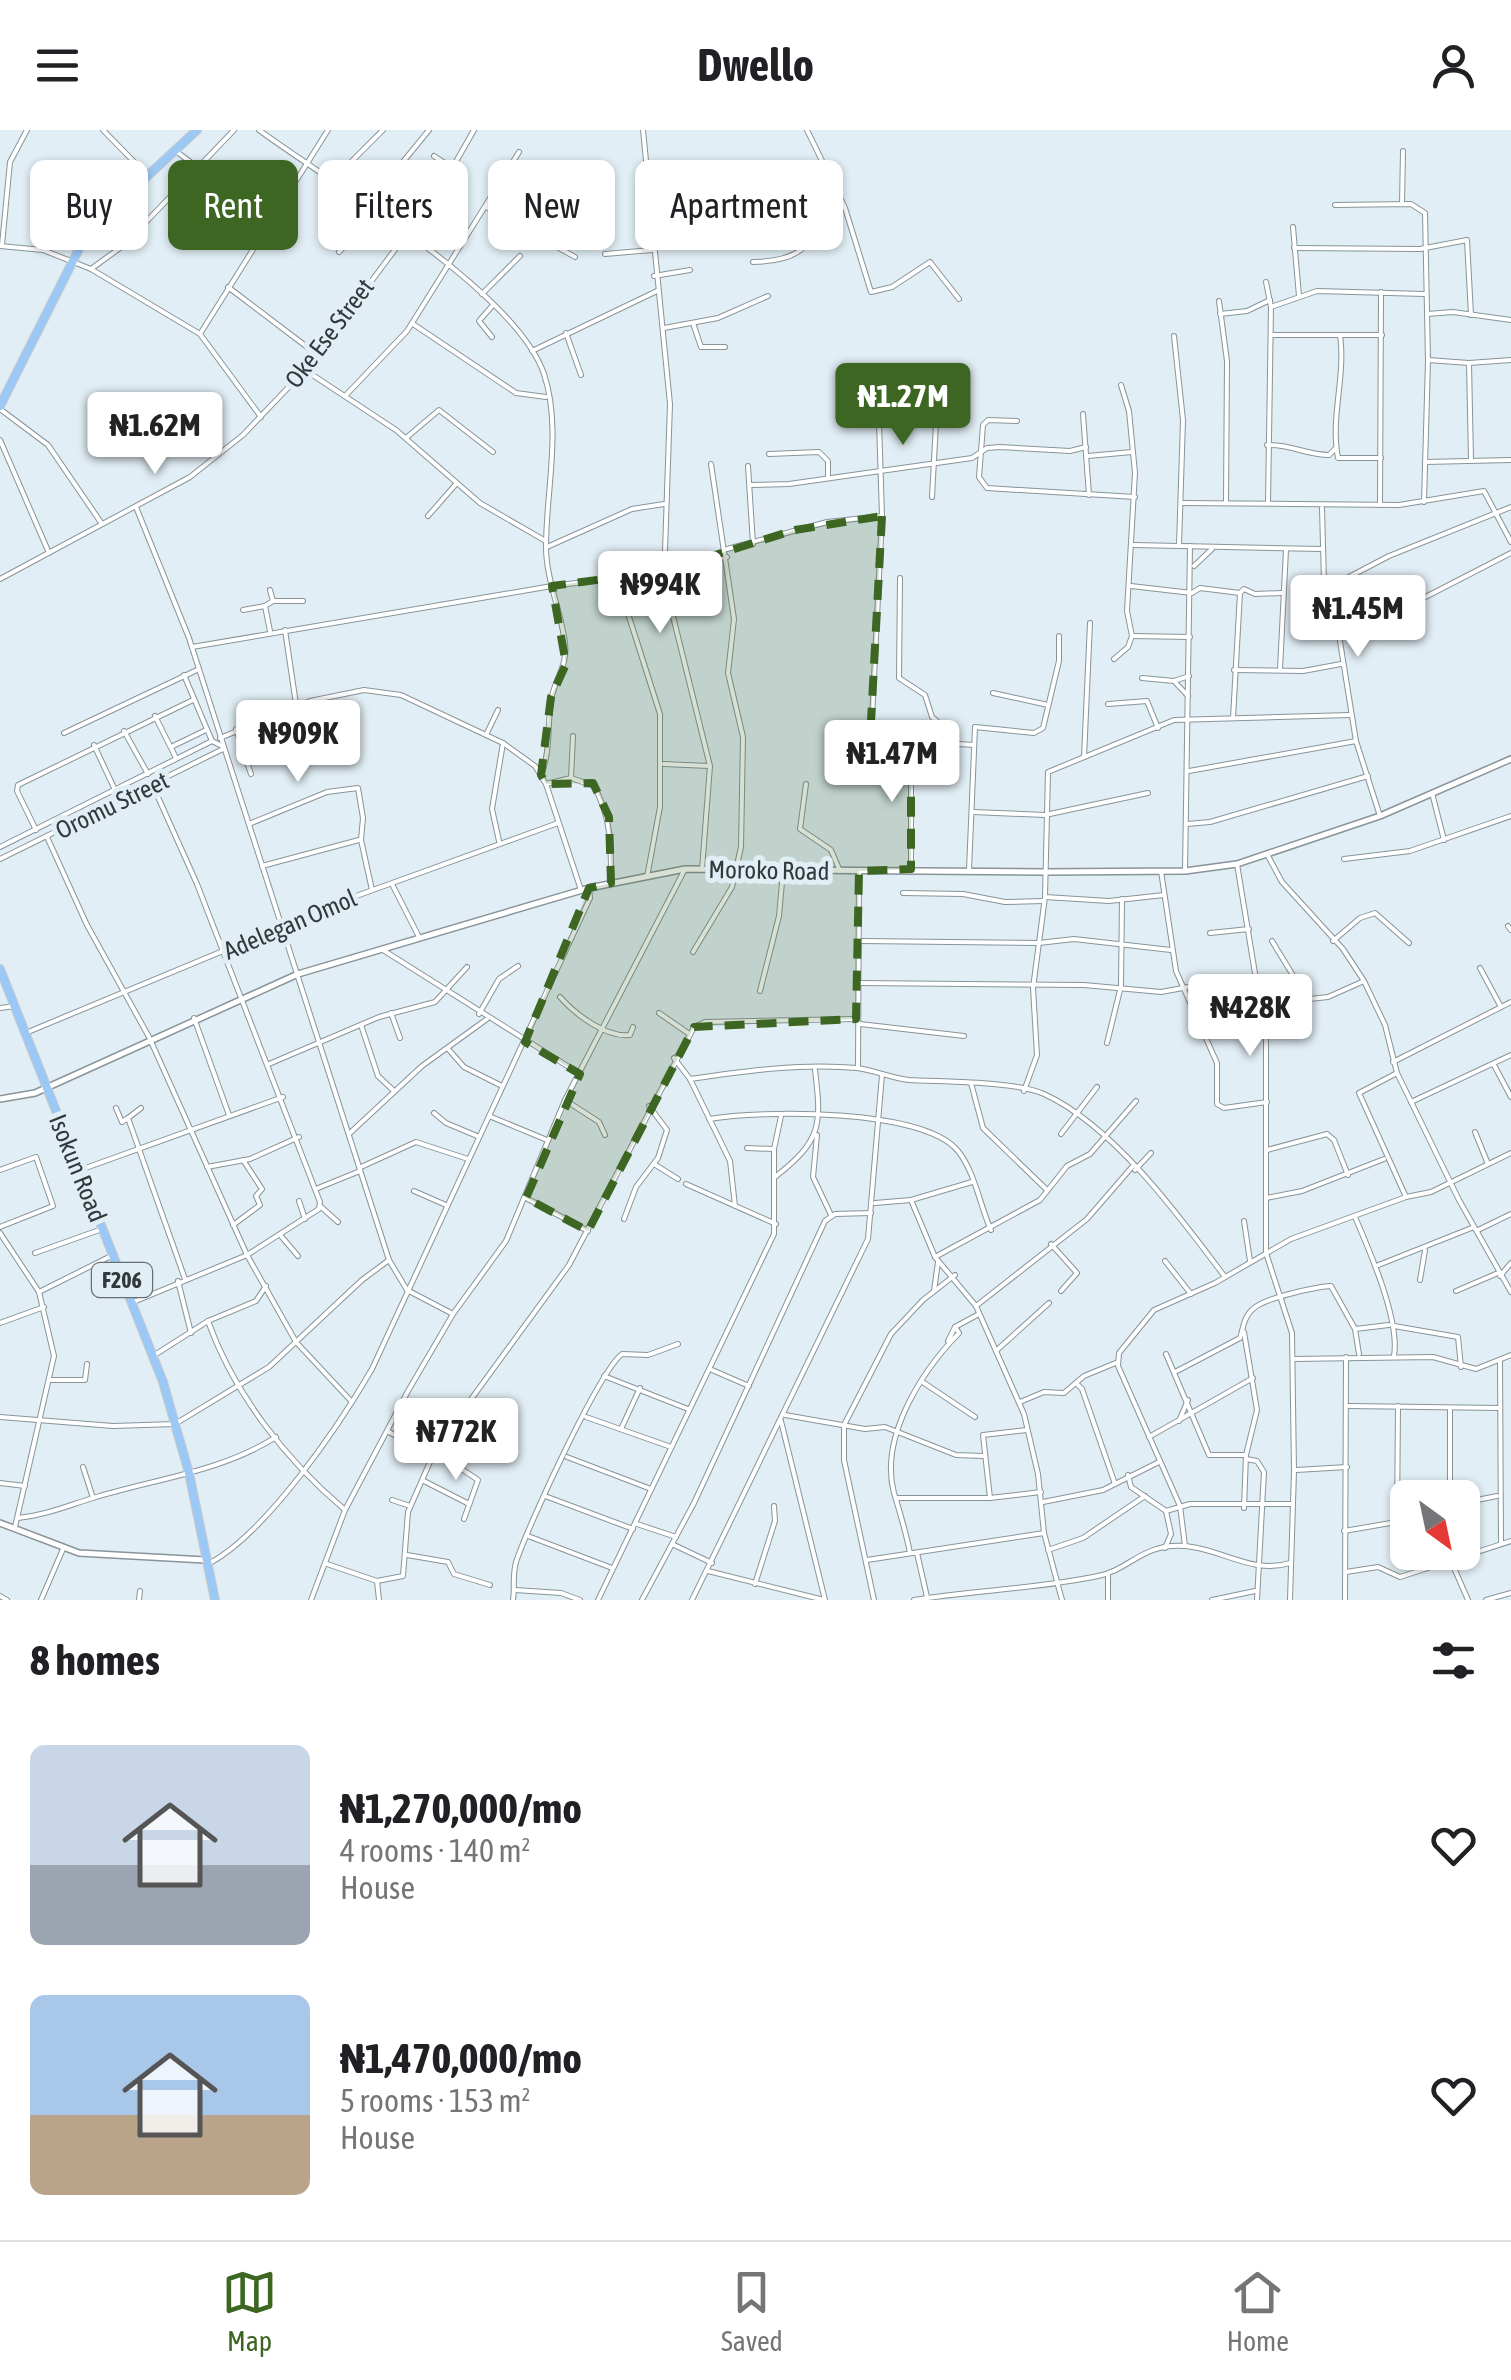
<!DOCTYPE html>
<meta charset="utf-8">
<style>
body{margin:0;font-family:"Asap Condensed",sans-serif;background:#f2f2f2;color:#202124;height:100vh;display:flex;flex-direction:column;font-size:38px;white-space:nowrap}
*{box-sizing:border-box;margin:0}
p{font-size:32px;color:#757577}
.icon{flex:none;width:55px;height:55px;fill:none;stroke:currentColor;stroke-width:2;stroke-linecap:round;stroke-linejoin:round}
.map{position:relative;height:1470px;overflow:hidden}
.panel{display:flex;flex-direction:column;background:#fff;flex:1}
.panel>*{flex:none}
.hud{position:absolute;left:30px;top:30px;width:1000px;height:90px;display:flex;gap:20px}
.needle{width:65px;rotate:147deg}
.fabs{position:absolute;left:1390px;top:1350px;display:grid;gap:20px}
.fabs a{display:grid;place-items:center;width:90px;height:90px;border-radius:15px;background:#fff;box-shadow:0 2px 8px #0004;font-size:50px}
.price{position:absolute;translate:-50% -85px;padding:0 22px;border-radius:10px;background:#fff;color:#222;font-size:32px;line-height:65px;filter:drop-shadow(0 2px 5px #0008)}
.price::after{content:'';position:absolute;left:50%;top:60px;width:30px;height:22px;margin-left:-15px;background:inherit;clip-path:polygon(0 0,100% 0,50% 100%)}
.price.selected{background:#3d6622;color:#fff}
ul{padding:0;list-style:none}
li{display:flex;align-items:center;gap:30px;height:250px;padding:0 30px}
li span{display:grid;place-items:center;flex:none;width:280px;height:200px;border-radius:15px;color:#555}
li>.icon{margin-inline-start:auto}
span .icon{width:120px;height:120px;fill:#fffc;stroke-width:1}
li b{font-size:42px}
h2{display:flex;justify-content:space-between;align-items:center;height:120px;padding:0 30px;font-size:42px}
.chip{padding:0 35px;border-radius:15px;background:#fff;box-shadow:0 2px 8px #0004;font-size:35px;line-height:90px}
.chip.selected{background:#3d6622;color:#fff}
header{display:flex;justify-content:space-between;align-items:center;height:130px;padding:0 30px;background:#fff;font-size:45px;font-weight:700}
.tabs{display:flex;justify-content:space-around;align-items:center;height:140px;border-top:2px solid #e0e0e0;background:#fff;font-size:28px;color:#757577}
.tabs a{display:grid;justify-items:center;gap:5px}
.tabs .selected{color:#3d6622}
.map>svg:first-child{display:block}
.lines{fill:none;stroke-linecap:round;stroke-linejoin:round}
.minor-casing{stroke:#88949a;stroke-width:6}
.tertiary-casing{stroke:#88949a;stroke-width:8}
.primary-casing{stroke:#cacbcc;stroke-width:10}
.minor{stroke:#fff;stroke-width:4}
.tertiary{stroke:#fff;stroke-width:5}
.primary{stroke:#9bc8f5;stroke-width:8}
.marked{fill:#3d6622;fill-opacity:0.2;stroke:#3d6622;stroke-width:8;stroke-dasharray:20 12;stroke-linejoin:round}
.labels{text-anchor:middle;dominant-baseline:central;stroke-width:10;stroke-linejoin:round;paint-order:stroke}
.shield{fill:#e1eef5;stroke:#676f73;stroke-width:2.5}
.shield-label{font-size:22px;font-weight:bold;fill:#33383b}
.street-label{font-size:25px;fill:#33383b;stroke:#e1eef5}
</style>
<header><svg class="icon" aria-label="menu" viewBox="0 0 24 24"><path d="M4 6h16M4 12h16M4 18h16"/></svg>Dwello<svg class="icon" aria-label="person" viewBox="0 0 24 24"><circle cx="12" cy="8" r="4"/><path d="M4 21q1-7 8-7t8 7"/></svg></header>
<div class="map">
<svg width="1511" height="1470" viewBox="0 0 1511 1470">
<rect width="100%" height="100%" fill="#e1eef5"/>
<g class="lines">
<g class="minor-casing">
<g id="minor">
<polyline points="103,0 145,43"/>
<path d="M259 0C332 54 516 161 544 244 562 298 546 360 546 417 546 449 561 481 565 513 568 537 554 549 551 571 547 597 551 620 541 645"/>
<polyline points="643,0 670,274 664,450 710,636 702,739"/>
<polyline points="807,0 845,78 871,162 892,157 930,132 959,169"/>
<polyline points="177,22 269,91"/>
<polyline points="434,26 452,38"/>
<polyline points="511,35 548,50"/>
<polyline points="330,53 383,0"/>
<polyline points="1402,74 1403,21"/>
<polyline points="1335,75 1411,74 1425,83 1428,230 1424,372"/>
<polyline points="366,77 429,0"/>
<polyline points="486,77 575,127"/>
<polyline points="1293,97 1299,166"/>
<polyline points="2,115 10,32 27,0"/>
<polyline points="0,116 43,120 91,139 200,204 261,287"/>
<polyline points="1294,118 1420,119 1467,110 1471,185"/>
<polyline points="339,122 365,95 371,80"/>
<polyline points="605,124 652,120"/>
<path d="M753 132C811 131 810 109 837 63"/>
<polyline points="91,139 124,115 234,0"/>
<polyline points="654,146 690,140"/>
<polyline points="1266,152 1271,177 1268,373"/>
<polyline points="228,157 315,223"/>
<polyline points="482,164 520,126"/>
<polyline points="1219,171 1227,231 1226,371"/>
<polyline points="1271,177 1317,161 1425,164"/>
<polyline points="1220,184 1247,181 1270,170"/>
<polyline points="1427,184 1453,182 1511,190"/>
<polyline points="693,193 701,217 725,217"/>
<polyline points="413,194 516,263 546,267"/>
<polyline points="664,198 718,188 768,166"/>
<polyline points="566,203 581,245"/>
<polyline points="200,204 328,0"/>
<polyline points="1271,205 1382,205"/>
<path d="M1340 205C1346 247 1330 287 1338 328H1381"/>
<polyline points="1174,206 1183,290 1179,415"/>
<polyline points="492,207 479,191 493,175"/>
<polyline points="532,221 657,161"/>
<polyline points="1428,230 1469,233 1471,330"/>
<polyline points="1469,233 1511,230"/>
<polyline points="305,240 396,300 480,373 544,410"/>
<polyline points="346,265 407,201 519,22"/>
<polyline points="0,279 48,315 102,394"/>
<polyline points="1083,284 1089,365"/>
<polyline points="1017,291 988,290 983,295 979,347 987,358 1135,367"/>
<polyline points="879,292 882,386 871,608 974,615"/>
<polyline points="406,308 439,280 493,322"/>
<polyline points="0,310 49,423"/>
<path d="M1267 315C1291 314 1306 325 1329 325L1336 318"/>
<polyline points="769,324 819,322 828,331 828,348"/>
<polyline points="1088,326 1132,322"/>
<polyline points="1425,332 1511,330"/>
<polyline points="748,336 753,414"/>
<polyline points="751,355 789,354 972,328 987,318 1000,317 1070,321 1086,317"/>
<polyline points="932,367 937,275"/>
<polyline points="1181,373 1399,375 1484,361 1511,412"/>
<polyline points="1380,375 1381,162"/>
<polyline points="136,377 189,508 389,1130 407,1160 453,1184"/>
<polyline points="1322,378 1324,452 1338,499 1356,611 1380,686"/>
<polyline points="428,386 456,354"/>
<polyline points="1134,415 1321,419"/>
<polyline points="547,417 632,379 664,374"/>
<polyline points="727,419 827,392 882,386"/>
<polyline points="1194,436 1212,419"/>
<polyline points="663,437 727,427"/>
<polyline points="616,446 660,584 660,677 647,747"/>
<polyline points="900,448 899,548 925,565 932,587 951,603 952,612"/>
<polyline points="0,449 190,347 243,305 305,240 441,58 474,0"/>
<polyline points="1131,456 1192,463 1200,458 1240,463 1244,459 1255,464 1282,463"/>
<polyline points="270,460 273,471 303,471"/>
<polyline points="1332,468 1347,448 1389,426 1511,377"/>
<polyline points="243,480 265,476"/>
<polyline points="1338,499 1373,494 1511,423"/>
<polyline points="285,500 296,574"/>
<polyline points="270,501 265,476 273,471"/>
<polyline points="1132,506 1190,507"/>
<polyline points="192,517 552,456 664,442"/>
<polyline points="1114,529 1128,517 1132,506 1127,481 1135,343 1129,281 1121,255"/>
<polyline points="1280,539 1286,420"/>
<polyline points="1234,540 1303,541 1341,534"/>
<polyline points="184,545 212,611 222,616"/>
<polyline points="1142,548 1174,551 1189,546"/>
<polyline points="1174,551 1188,566"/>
<polyline points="993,563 1048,575"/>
<polyline points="1108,574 1147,571 1158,598"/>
<polyline points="155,586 175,626"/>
<polyline points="1233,588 1240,463"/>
<polyline points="236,599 251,644"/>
<polyline points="124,601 148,644"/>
<polyline points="64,603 197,540"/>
<polyline points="486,605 498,580"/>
<polyline points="220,608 310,571 364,560 401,565 503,613 535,636 546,654 581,760"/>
<polyline points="94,615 115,660"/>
<polyline points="171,617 206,600"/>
<polyline points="1084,627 1090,493"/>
<polyline points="664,634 709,636"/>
<polyline points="1189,641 1356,611"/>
<path d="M571 648 594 656C612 689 611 717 611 753"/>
<polyline points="546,654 571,648 573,606"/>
<polyline points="806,654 800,699 831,720 840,741"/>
<polyline points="1432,663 1444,710"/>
<polyline points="973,682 1045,685 1148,663"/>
<polyline points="249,694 327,662 358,658 363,688 361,710 372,760"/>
<polyline points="1187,694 1210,692 1368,646"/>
<polyline points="36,700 17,661 18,655 193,570"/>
<polyline points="47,707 87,795 149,907 247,1125 296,1212 352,1272"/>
<polyline points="499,711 492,679 503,613"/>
<polyline points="0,717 212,611"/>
<polyline points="1268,726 1282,752 1343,819 1364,851 1385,895 1397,943 1459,1070 1511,1162"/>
<polyline points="0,729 223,619"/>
<polyline points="1344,729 1410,721 1511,686"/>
<polyline points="1237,734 1266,910 1266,1123 1292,1203 1294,1341 1290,1470"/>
<polyline points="262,736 359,710"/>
<polyline points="911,739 911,612"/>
<polyline points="969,740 975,597 1034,603 1043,598 1059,531 1059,506"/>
<polyline points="1161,741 1176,841 1217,933 1217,974 1224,978 1267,972"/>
<polyline points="1185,741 1190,416"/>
<polyline points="393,756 418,805"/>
<polyline points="903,763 963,764 1005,772 1043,771"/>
<polyline points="1045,767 1109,771 1164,765"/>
<polyline points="1508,796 1511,800"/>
<polyline points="1210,803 1249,799"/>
<polyline points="861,811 1039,813 1074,809 1171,820"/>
<polyline points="1272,811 1308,870"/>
<polyline points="1333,811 1360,788 1375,783 1409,813"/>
<polyline points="383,820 580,944"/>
<polyline points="693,822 732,757 741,717 743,607 728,543 734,489 711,334"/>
<polyline points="1480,838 1501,877"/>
<polyline points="858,853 1084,855 1161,862 1210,853"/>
<polyline points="760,861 779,786 783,741"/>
<path d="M560 867C575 884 606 908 630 905L633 897"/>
<polyline points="1263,874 1328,867 1364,851"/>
<polyline points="0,878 15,876"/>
<polyline points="391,883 400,908"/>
<polyline points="659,883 688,903"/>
<polyline points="479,884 499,849 518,836"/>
<polyline points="194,888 229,985"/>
<polyline points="860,894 964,906"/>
<polyline points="361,895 378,946 394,961"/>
<polyline points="28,902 348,769 558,693"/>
<polyline points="1107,913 1121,856 1122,769"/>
<polyline points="449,920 464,937 502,956"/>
<polyline points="674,928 690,949 730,1031 735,1076"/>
<polyline points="1393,932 1511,872"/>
<polyline points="269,934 379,887 435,872 467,837"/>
<polyline points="1494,935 1511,967"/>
<polyline points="858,938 859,741"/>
<polyline points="1397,943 1359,963 1406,1067"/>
<path d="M690 949C744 941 802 933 857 938 874 940 891 948 909 950 942 952 1016 951 1044 964 1114 996 1180 1087 1225 1147"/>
<polyline points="971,953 983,998 1046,1059"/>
<polyline points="1024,961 1037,925 1033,858 1045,767 1048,642 1174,590 1350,585"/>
<polyline points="565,970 599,992 605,1005"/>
<polyline points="1411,972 1511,925"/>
<polyline points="116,978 122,992 128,988"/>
<polyline points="141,978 128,988 185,1149"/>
<polyline points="434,983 446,993 477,1006"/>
<polyline points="489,986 547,1010"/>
<path d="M709 989C761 980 923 978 958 1021 975 1042 980 1076 991 1100"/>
<polyline points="1475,1002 1488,1034"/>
<polyline points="350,1003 422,936 487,889"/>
<polyline points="1061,1004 1097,957"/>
<polyline points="817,1005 813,1047 831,1085"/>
<polyline points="747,1018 774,1019"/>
<polyline points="1267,1020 1327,1004 1334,1010 1348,1045"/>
<polyline points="654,1034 678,1049"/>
<polyline points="207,1037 250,1029 299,1007"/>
<polyline points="361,1037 416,1012 468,1029"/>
<polyline points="0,1040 36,1027 53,1076 0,1097"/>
<polyline points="80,1040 283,967"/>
<polyline points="1135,1040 1151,1023"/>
<path d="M775 1047C821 1011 822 996 815 940"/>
<polyline points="686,1054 776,1094"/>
<polyline points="318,1058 360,1041"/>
<polyline points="414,1061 446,1075"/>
<polyline points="526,1068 588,1101"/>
<polyline points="1266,1068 1302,1061 1384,1029"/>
<polyline points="911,1070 935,1127 976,1176 1024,1284 1038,1344 1044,1403 1062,1470"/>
<polyline points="299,1071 305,1089"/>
<polyline points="875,1073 911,1070 972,1052"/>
<polyline points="320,1076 338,1092"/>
<path d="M1355 1087C1371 1124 1400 1191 1394 1226"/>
<polyline points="624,1089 636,1057 658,1028 667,1000 649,976"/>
<polyline points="1244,1091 1250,1131"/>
<polyline points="233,1095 260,1075 256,1066 262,1059 243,1030"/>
<polyline points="1478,1100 1511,1084"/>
<polyline points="0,1103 39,1162 54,1226 15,1397"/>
<polyline points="281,1106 298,1126"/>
<polyline points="1051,1114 1077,1143 1061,1161"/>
<polyline points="35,1123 102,1099"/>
<polyline points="935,1127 1040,1070 1067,1036 1090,1024 1136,971"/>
<polyline points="1165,1131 1191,1164"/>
<polyline points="1376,1136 1474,1097"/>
<polyline points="1500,1146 1511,1133"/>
<polyline points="1420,1150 1425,1120"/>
<polyline points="178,1151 191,1203"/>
<polyline points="934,1161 938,1132"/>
<polyline points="1456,1161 1498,1143"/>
<polyline points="39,1162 111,1126"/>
<polyline points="131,1173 247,1125 319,1079 320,1072 197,754 153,656"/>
<polyline points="976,1176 1087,1089 1132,1037"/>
<path d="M208 1191C234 1264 286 1330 344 1379"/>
<polyline points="0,1193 44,1177"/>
<polyline points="1394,1196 1458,1207 1461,1237"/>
<polyline points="1355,1199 1359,1224"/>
<polyline points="1244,1202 1257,1280 1246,1325 1244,1378"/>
<polyline points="948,1211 955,1197 977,1185"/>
<polyline points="997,1220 1049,1173"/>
<polyline points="1166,1224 1209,1325 1244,1325"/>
<polyline points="153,1226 208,1191 256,1171 266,1156"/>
<polyline points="1293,1229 1433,1227 1476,1239 1511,1225"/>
<polyline points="1500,1230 1501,1414"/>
<polyline points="712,1240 749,1256"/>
<path d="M1175 1242 1240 1208C1243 1199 1244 1186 1253 1179 1264 1168 1315 1157 1331 1156L1355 1199 1389 1195"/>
<polyline points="604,1246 688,1279"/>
<polyline points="51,1250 85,1250 87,1234"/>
<polyline points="921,1251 975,1287"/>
<polyline points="1076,1253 1082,1259 1115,1354"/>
<polyline points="1020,1272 1044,1262 1064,1263 1084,1246 1118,1232"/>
<polyline points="1349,1276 1499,1278"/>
<polyline points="785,1285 865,1299 885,1297 956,1325 983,1326"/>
<polyline points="0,1287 113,1296 175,1294 269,1237 362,1150 389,1130"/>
<polyline points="457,1287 485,1305"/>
<polyline points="586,1287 671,1317"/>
<polyline points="781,1291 825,1470"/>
<polyline points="1179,1291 1188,1270"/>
<polyline points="621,1299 640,1258"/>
<polyline points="389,1302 433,1326"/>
<polyline points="1149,1307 1253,1248"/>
<polyline points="435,1321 478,1350 464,1389"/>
<polyline points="567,1327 651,1359"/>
<polyline points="1246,1329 1257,1331 1264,1342 1257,1470"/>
<polyline points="83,1337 93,1368"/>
<polyline points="1296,1340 1347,1337"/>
<polyline points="1128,1345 1131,1357 1166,1381 1171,1404 1165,1418"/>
<polyline points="424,1351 469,1374"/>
<polyline points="0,1353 25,1356"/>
<polyline points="545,1366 633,1399"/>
<polyline points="897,1368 990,1368 1041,1362"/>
<polyline points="990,1368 983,1305 1027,1300"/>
<polyline points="1450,1368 1450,1280"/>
<polyline points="392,1370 410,1376"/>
<polyline points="1043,1372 1103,1360 1159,1332"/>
<polyline points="1462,1373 1497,1366"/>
<polyline points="1166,1381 1190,1374 1291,1374"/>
<path d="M18 1388C46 1385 67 1376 93 1368 154 1349 221 1342 276 1307"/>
<polyline points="1397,1391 1398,1276"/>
<polyline points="637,1394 676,1407"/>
<polyline points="1344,1401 1408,1390"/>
<polyline points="528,1406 612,1438"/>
<polyline points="672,1414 712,1433"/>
<polyline points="1185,1416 1180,1376 1118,1236 1119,1223 1154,1180 1215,1153 1291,1109 1406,1067 1431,1062 1511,1023"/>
<polyline points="1048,1420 1083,1408 1145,1366"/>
<path d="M910 1423C906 1402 900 1383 894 1363 879 1307 922 1241 959 1203L955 1197"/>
<polyline points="917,1423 927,1467"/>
<polyline points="407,1425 448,1432 454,1444 490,1455"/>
<polyline points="867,1430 1044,1403"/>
<polyline points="1451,1431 1468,1470"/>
<path d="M210 1433C267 1402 339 1296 372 1239L590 768 589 758"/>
<polyline points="327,1434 377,1451 403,1446 408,1382 437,1316 569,1135 694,897 705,892 856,889"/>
<polyline points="708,1441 824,1470"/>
<polyline points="1346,1442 1378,1437 1400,1447 1511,1411"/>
<polyline points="1108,1445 1108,1470"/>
<polyline points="377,1451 379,1470"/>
<polyline points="755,1454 775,1391 774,1376"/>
<polyline points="515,1460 561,1463 580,1470"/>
<polyline points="0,1466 7,1470"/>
<polyline points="41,1470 63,1419"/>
<polyline points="139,1470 140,1461"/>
<polyline points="311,1470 345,1380 408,1261 453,1184 506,1111 565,970 685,739"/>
<path d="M513 1470C515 1457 512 1447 516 1432 528 1396 598 1243 622 1224L648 1225 678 1214"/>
<polyline points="598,1470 774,1104 774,1019 781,986"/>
<polyline points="642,1470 694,1373 825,1091 835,1084 871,1083"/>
<polyline points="692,1470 868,1109 882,945"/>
<polyline points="874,1470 844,1330 844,1295 891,1204 923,1170 955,1145"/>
<path d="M914 1470C975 1460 1037 1459 1098 1446 1129 1440 1143 1413 1184 1416 1220 1418 1253 1445 1290 1433"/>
<polyline points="1212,1470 1255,1461"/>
<polyline points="1345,1470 1346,1227"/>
<polyline points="1486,1470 1511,1463"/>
</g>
</g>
<g class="tertiary-casing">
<g id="tertiary">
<polyline points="0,969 35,963 298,844 589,758 685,739 1046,742 1185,741 1237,734 1380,686 1511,629"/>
<polyline points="0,1393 79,1423 205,1430"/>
</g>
</g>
<g class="primary-casing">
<g id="primary">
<polyline points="0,276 88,101 197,0"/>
<polyline points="0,839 163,1252 189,1343 215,1470"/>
</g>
</g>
<use href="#minor" class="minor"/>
<use href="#tertiary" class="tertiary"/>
<use href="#primary" class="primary"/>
</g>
<path class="marked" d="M882 386 870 610 911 612V739L859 741 856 889 694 897 588 1101 526 1068 580 944 525 912 589 758 611 753 609 687 593 653 546 654 541 645 551 567 566 534 552 456 664 441 795 400Z"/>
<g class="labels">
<rect class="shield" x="92" y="1133" width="60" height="34" rx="8"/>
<g class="shield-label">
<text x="122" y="1150">F206</text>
</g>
<g class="street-label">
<text transform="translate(329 203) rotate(-53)">Oke Ese Street</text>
<text transform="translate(112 675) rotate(-26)">Oromu Street</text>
<text transform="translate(769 740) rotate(1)">Moroko Road</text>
<text transform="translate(290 794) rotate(-23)">Adelegan Omol</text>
<text transform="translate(78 1038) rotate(68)">Isokun Road</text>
</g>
</g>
</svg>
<div class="fabs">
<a><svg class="needle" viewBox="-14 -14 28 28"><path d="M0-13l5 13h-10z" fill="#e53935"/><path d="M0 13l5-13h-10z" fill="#757577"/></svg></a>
</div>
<b class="price selected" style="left:903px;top:318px">₦1.27M</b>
<b class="price" style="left:155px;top:347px">₦1.62M</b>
<b class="price" style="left:660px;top:506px">₦994K</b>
<b class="price" style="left:1358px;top:530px">₦1.45M</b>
<b class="price" style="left:298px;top:655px">₦909K</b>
<b class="price" style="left:892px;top:675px">₦1.47M</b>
<b class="price" style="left:1250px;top:929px">₦428K</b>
<b class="price" style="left:456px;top:1353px">₦772K</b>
<div class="hud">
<a class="chip">Buy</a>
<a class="chip selected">Rent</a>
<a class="chip">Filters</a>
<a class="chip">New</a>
<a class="chip">Apartment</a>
</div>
</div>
<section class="panel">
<h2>8 homes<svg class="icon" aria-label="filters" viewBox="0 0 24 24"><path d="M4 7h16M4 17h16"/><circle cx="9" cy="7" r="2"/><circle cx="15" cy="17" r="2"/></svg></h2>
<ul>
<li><span style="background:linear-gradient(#c9d6e8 60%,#9aa5b1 0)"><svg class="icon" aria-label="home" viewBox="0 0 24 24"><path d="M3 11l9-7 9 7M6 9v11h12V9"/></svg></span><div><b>₦1,270,000/mo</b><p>4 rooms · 140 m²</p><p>House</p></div><svg class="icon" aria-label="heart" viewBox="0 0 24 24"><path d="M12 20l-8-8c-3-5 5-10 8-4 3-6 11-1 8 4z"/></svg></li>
<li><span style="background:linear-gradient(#a9c7e8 60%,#b9a48a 0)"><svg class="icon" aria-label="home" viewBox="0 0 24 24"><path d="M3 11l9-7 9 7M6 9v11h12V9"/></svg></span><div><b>₦1,470,000/mo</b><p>5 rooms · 153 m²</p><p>House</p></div><svg class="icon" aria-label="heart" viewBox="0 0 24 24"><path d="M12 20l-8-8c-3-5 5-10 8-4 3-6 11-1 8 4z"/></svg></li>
</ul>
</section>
<nav class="tabs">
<a class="selected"><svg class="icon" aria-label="map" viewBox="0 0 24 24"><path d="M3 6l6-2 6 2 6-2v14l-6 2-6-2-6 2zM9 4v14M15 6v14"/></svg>Map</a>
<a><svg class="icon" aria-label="saved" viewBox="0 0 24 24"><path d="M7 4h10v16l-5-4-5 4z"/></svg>Saved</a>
<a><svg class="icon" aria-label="home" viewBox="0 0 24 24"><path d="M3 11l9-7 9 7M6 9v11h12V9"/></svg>Home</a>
</nav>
